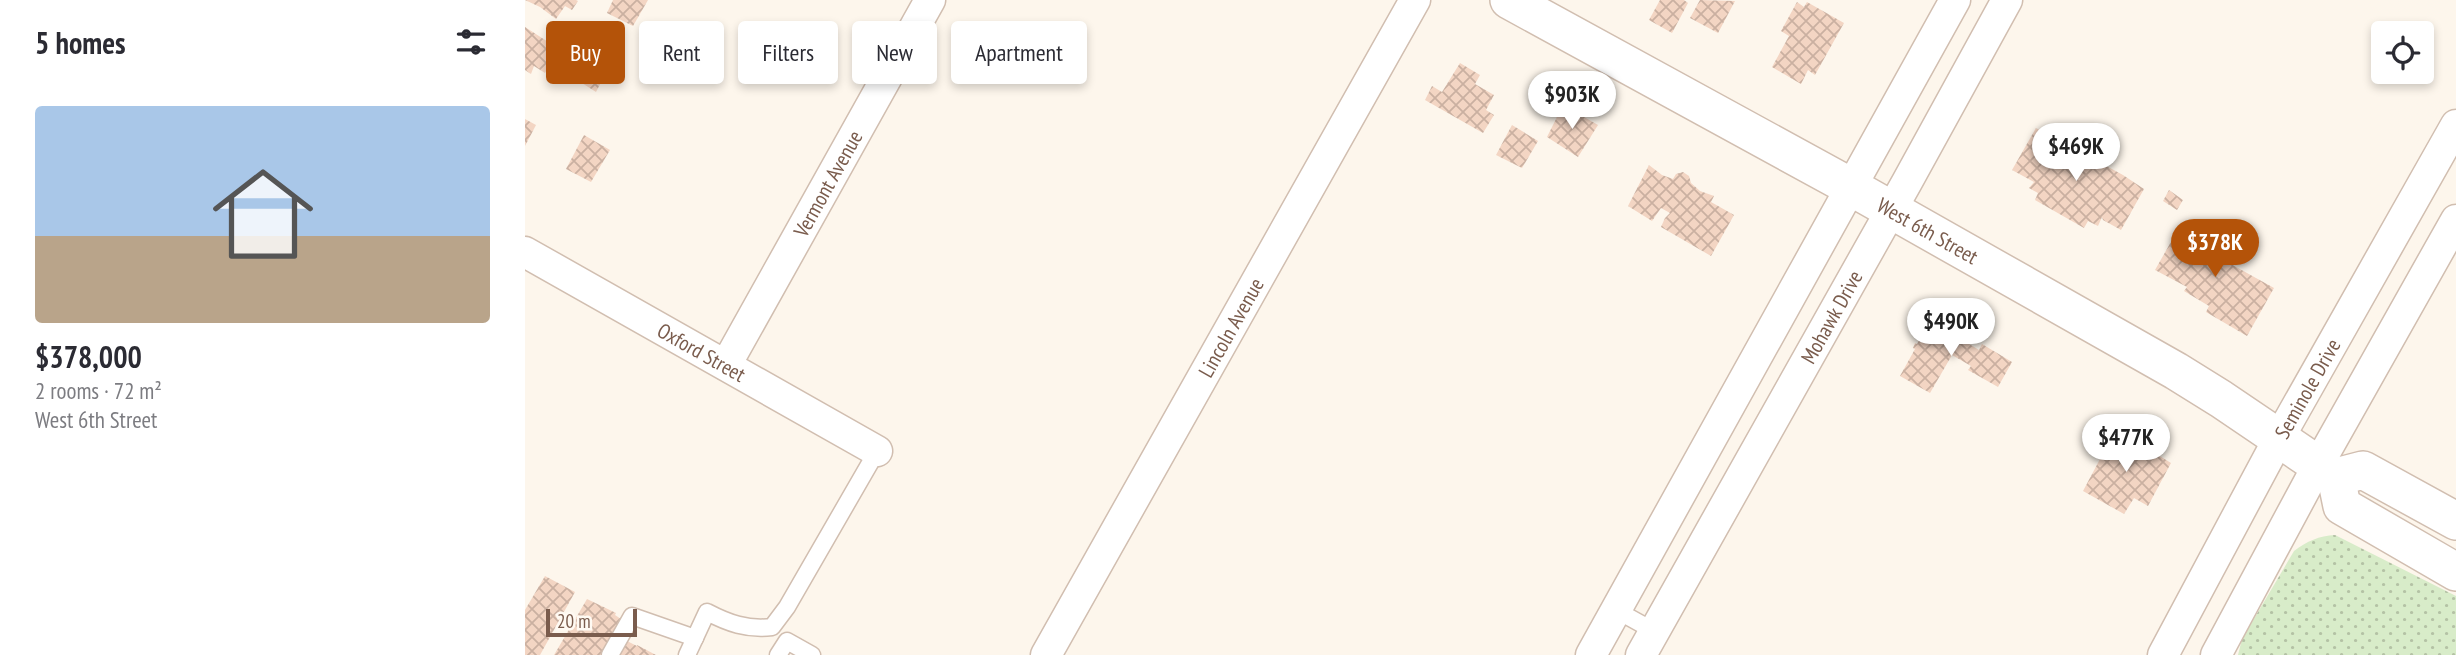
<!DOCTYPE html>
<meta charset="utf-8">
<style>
body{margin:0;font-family:"PT Sans Narrow",sans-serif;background:#f2f2f3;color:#2b2b33;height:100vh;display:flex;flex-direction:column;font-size:26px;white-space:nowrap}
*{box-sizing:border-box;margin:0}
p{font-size:23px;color:#7c7c81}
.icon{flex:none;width:38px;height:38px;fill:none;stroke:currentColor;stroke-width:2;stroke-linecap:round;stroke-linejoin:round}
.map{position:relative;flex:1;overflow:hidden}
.drawer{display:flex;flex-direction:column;background:#fff;width:525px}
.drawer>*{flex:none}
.guide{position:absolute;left:21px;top:21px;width:665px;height:63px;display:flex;gap:14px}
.buttons{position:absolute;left:1846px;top:21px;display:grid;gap:14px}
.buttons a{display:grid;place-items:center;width:63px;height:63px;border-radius:7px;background:#fff;box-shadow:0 4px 10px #0003;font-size:35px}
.scale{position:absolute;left:21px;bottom:18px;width:91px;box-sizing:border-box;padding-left:7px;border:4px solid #7a5c4d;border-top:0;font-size:19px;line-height:24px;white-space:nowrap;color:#7a5c4d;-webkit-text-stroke:5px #fffaf3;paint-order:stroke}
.price{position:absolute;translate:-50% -60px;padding:0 16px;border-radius:24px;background:#fff;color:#222;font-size:23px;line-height:46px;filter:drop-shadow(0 2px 4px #0008)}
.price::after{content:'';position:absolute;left:50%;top:42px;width:21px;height:16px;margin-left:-10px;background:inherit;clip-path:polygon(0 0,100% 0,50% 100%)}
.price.current{background:#b45309;color:#fff}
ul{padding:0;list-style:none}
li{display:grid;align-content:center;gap:14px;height:371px;padding:0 35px}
li span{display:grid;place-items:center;height:217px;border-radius:7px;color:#555}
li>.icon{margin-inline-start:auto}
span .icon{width:126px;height:126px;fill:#fffc;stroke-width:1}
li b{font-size:30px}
h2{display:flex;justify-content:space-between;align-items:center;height:84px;padding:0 35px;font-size:30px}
.chip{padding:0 24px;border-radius:7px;background:#fff;box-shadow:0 4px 10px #0003;font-size:24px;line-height:63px}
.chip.current{background:#b45309;color:#fff}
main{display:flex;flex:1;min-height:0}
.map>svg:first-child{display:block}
.grass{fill:url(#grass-dots)}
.building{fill:url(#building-cross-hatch)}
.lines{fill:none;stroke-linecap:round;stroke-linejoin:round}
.service-casing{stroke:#d1beb0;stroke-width:19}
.minor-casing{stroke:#d1beb0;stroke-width:33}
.tertiary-casing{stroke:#d1beb0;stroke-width:40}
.service{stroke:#fff;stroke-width:16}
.minor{stroke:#fff;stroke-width:30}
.tertiary{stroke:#fff;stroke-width:37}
.labels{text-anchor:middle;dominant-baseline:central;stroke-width:5;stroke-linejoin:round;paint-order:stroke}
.street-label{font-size:21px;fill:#7a5c4d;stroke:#fffaf3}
</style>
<main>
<section class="drawer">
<h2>5 homes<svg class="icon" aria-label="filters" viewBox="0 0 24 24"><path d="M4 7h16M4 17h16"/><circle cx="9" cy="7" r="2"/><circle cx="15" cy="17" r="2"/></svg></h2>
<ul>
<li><span style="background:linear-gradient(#a9c7e8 60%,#b9a48a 0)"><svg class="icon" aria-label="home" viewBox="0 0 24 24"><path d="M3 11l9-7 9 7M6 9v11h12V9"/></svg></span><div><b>$378,000</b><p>2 rooms · 72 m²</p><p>West 6th Street</p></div></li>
</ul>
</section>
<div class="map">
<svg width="1931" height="655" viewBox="0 0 1931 655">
<defs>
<pattern id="grass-dots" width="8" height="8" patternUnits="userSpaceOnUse" patternTransform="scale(1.75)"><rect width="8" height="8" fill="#d8ecc9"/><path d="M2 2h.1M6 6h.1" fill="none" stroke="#b4c2a5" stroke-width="1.8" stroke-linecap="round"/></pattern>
<pattern id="building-cross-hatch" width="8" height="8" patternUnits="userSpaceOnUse" patternTransform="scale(1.75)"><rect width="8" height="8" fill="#f3d5c3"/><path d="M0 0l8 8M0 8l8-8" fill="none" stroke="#cab0a1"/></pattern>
</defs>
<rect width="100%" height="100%" fill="#fdf6ec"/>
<path class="grass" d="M1810 535 1931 596V655H1713L1717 639 1769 551C1782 541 1794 536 1810 535Z"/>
<g class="building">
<polygon points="0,0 51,0 53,1 47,10 40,6 31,19 15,7"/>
<polygon points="88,0 123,0 108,26 82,13"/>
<polygon points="1135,0 1159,0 1163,3 1147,33 1124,20"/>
<polygon points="1175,0 1210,1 1193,33 1165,18"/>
<polygon points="1272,2 1279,7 1282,2 1319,23 1290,75 1283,70 1276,84 1247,67 1264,36 1256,31"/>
<polygon points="0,27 34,49 20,73 9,66 6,74 0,70"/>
<polygon points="62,50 86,63 71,92 46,76"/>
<polygon points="935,63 955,75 950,84 969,95 961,110 969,115 958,133 900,100 907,86 917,92"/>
<polygon points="1038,105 1073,125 1053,157 1022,137"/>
<polygon points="0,119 11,125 0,146"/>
<polygon points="987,125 1013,141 997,168 971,155"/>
<polygon points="1511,128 1598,175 1619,189 1596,230 1578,220 1577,217 1573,226 1563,221 1559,228 1510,200 1513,193 1504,188 1509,182 1487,170"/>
<polygon points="59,135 85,150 66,182 41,169"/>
<polygon points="1124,165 1137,175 1148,179 1151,174 1158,172 1164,176 1166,183 1175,191 1189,196 1186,202 1209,215 1186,256 1136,227 1140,218 1145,213 1136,208 1127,221 1103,206"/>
<polygon points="1644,190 1658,200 1652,210 1638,201"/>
<polygon points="1673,225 1712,248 1704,263 1749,288 1722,336 1681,312 1684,306 1659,291 1662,287 1630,270 1651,233 1663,240"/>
<polygon points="1408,317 1439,335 1436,339 1454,350 1457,344 1487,362 1473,387 1443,370 1446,366 1427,355 1405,393 1375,376 1390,349 1388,348 1390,343 1392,344"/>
<polygon points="1591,429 1646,463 1623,506 1609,498 1599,514 1558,491"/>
<polygon points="20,576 50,592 15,655 0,655 0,610"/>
<polygon points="62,599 91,613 90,615 96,619 77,655 29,655"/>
<polygon points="102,641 112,646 112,645 131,655 94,655"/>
</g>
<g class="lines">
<g class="service-casing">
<g id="service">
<polyline points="1091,610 1129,631"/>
<polyline points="85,655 107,616 170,638"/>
<path d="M162 655 182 612C203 623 222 630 247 627L262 607 352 451"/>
<polyline points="253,655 262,641 287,655"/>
</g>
</g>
<g class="minor-casing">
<g id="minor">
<path id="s1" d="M0 252 352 451"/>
<path id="s2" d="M201 365 405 0"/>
<path id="s3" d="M521 655 890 0"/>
<polyline points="1066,655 1430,0"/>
<path id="s4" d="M1116 655 1382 182 1482 0"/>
<path id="s5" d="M1638 655 1754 438 1931 125"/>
<polyline points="1691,655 1793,465 1931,220"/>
</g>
</g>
<g class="tertiary-casing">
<g id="tertiary">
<path id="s6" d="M984 0 1326 187 1651 371 1696 399 1811 477 1817 506 1931 572"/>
<polyline points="1811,477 1838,470 1931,521"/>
</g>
</g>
<use href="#service" class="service"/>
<use href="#minor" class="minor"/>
<use href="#tertiary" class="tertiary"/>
</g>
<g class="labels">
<g class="street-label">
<text stroke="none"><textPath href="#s2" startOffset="208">Vermont Avenue</textPath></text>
<text stroke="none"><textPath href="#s6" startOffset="478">West 6th Street</textPath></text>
<text stroke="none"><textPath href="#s4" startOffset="388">Mohawk Drive</textPath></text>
<text stroke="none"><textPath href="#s3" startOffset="376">Lincoln Avenue</textPath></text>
<text stroke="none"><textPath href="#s1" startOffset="203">Oxford Street</textPath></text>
<text stroke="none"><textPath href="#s5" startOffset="303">Seminole Drive</textPath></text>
</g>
</g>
</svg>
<div class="buttons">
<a><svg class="icon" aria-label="locate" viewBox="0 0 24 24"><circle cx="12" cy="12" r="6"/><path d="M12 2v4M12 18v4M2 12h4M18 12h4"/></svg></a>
</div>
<div class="scale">20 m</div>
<b class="price" style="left:1047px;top:131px">$903K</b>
<b class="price" style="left:1551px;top:183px">$469K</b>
<b class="price current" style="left:1690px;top:279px">$378K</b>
<b class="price" style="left:1426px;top:358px">$490K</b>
<b class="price" style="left:1601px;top:474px">$477K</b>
<div class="guide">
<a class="chip current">Buy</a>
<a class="chip">Rent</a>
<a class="chip">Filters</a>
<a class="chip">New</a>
<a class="chip">Apartment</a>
</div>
</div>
</main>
